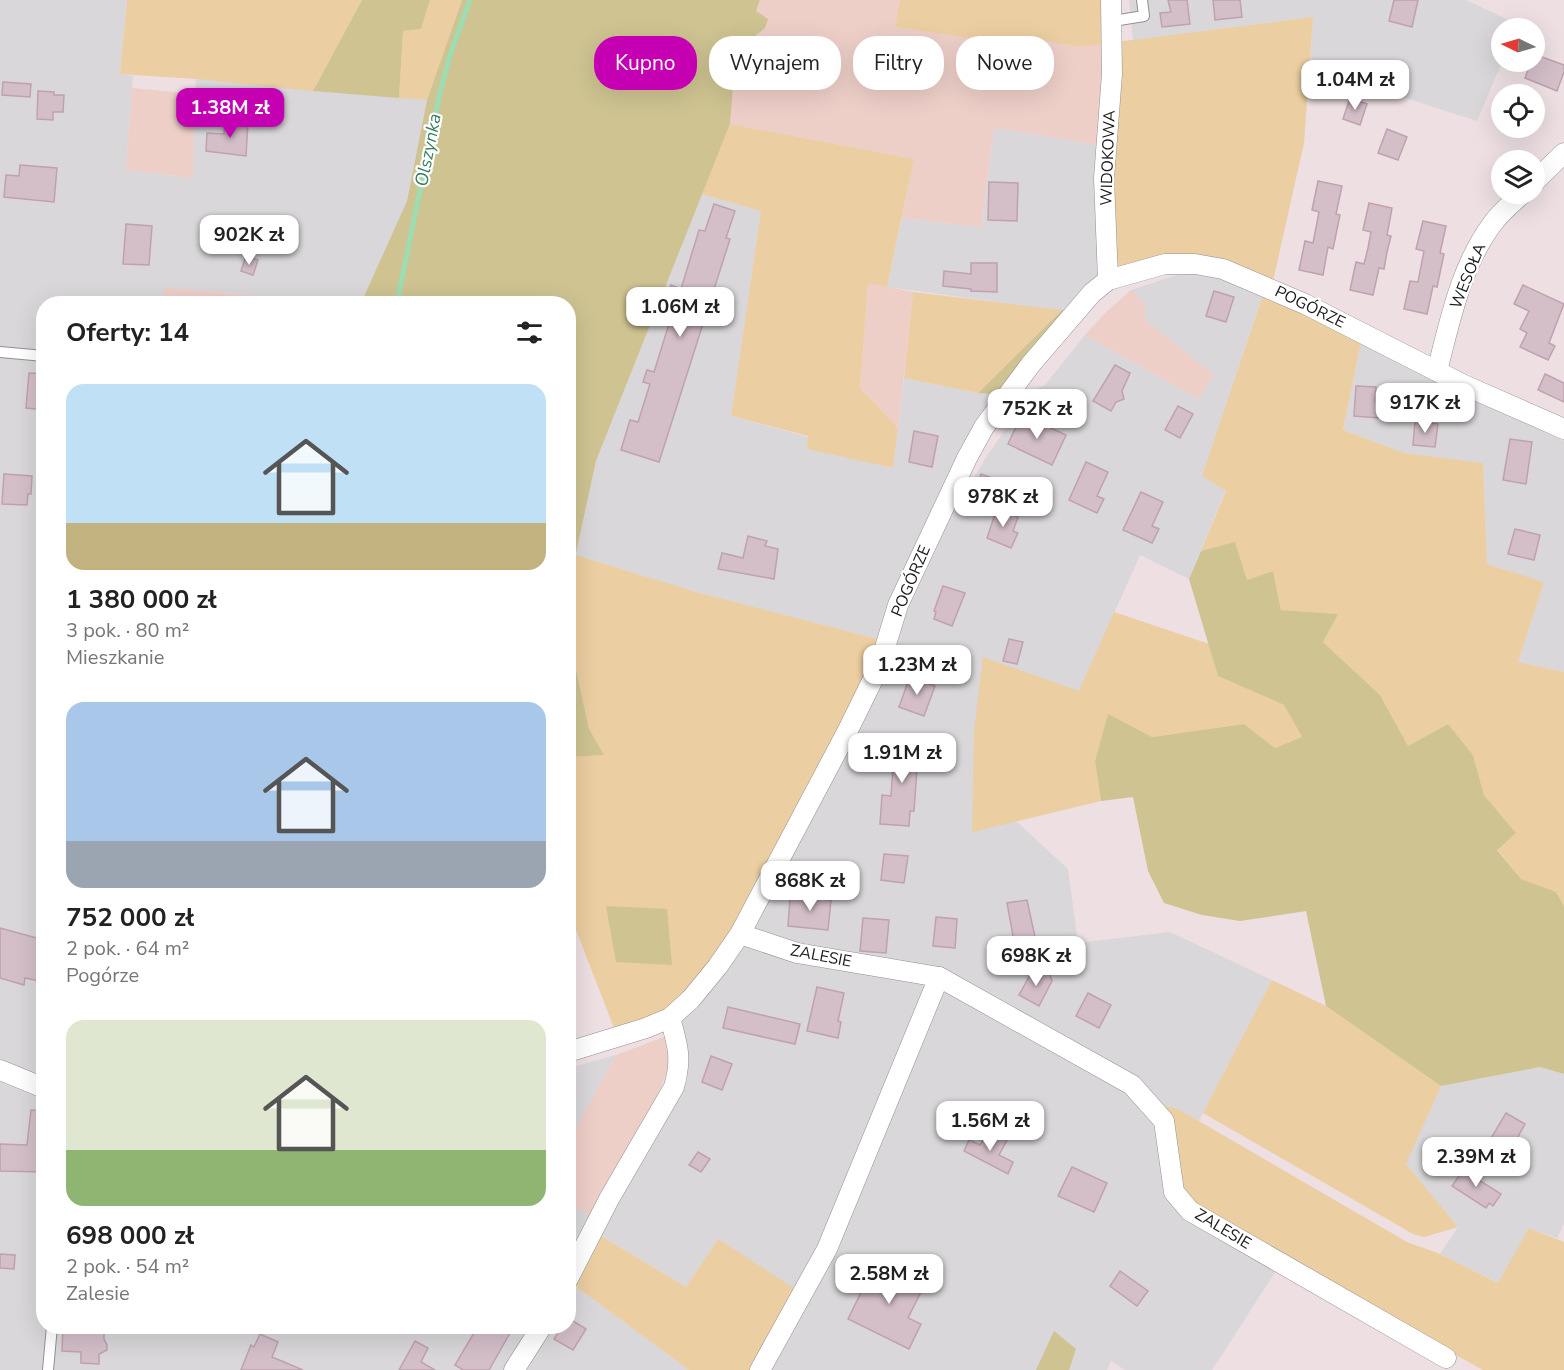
<!DOCTYPE html>
<html lang="pl">
<meta charset="utf-8">
<style>
body{margin:0;font-family:"Nunito Sans",sans-serif;background:#f2f2f2;color:#222;height:100vh;display:flex;flex-direction:column;font-size:22px;white-space:nowrap}
*{box-sizing:border-box;margin:0}
p{font-size:20px;color:#767676}
.icon{flex:none;width:33px;height:33px;fill:none;stroke:currentColor;stroke-width:2;stroke-linecap:round;stroke-linejoin:round}
.map{position:relative;flex:1;overflow:hidden}
.drawer{position:absolute;left:36px;top:296px;width:540px;height:1038px;display:flex;flex-direction:column;background:#fff;border-radius:24px;box-shadow:0 6px 24px #0002}
.drawer>*{flex:none}
.guide{position:absolute;left:594px;top:36px;width:570px;height:54px;display:flex;gap:12px}
.needle{width:39px;rotate:275deg}
.tools{position:absolute;left:1491px;top:18px;display:grid;gap:12px}
.tools a{display:grid;place-items:center;width:54px;height:54px;border-radius:50%;background:#fff;box-shadow:0 6px 24px #0002;font-size:30px}
.price{position:absolute;translate:-50% -51px;padding:0 14px;border-radius:12px;background:#fff;color:#222;font-size:20px;line-height:39px;filter:drop-shadow(0 2px 3px #0008)}
.price::after{content:'';position:absolute;left:50%;top:36px;width:18px;height:14px;margin-left:-9px;background:inherit;clip-path:polygon(0 0,100% 0,50% 100%)}
.price.on{background:#c500b2;color:#fff}
ul{padding:0;list-style:none}
li{display:grid;align-content:center;gap:12px;height:318px;padding:0 30px}
li span{display:grid;place-items:center;height:186px;border-radius:18px;color:#555}
li>.icon{margin-inline-start:auto}
span .icon{width:108px;height:108px;fill:#fffc;stroke-width:1}
li b{font-size:26px}
h2{display:flex;justify-content:space-between;align-items:center;height:72px;padding:0 30px;font-size:26px}
.pill{padding:0 21px;border-radius:24px;background:#fff;box-shadow:0 6px 24px #0002;font-size:21px;line-height:54px}
.pill.on{background:#c500b2;color:#fff}
.map>svg:first-child{display:block}
.residential{fill:#d9d7d9}
.farmland{fill:#edcfc8}
.grass{fill:#ebcea1}
.forest{fill:#cec391}
.lines{fill:none;stroke-linecap:round;stroke-linejoin:round}
.stream{stroke:#9dddb2;stroke-width:5}
.building{fill:#d4bfc9;stroke:#bfa1af;stroke-width:1.5}
.lane-casing{stroke:#919191;stroke-width:12}
.street-casing{stroke:#919191;stroke-width:21}
.lane{stroke:#fff;stroke-width:10}
.street{stroke:#fff;stroke-width:20}
.labels{text-anchor:middle;dominant-baseline:central;stroke-width:4.5;stroke-linejoin:round;paint-order:stroke}
.street-label{font-size:16px;fill:#1a1a1a;stroke:#fff}
.water-label{font-size:18px;font-style:italic;fill:#357e61;stroke:#fff}
</style>
<div class="map">
<svg width="1564" height="1370" viewBox="0 0 1564 1370">
<rect width="100%" height="100%" fill="#eddfe2"/>
<g class="residential">
<polygon points="0,0 127,0 120,74 133,76 126,170 192,178 196,79 427,100 407,201 361,303 329,303 164,287 163,303 44,303 43,1077 0,1059"/>
<polygon points="1129,0 1466,0 1517,24 1515,28 1502,28 1502,62 1477,121 1310,67 1313,17 1133,40"/>
<polygon points="994,128 1100,145 1104,272 1072,312 887,287 902,218 981,227"/>
<polygon points="702,194 761,211 731,416 808,437 808,449 893,468 904,378 978,393 1001,395 878,639 696,592 576,555 596,461"/>
<polygon points="1189,271 1220,277 1263,295 1202,476 1226,490 1189,579 1140,555 1079,692 973,831 1016,821 1068,869 1078,943 1170,932 1272,980 1199,1121 1178,1109 1283,1260 1212,1370 1125,1370 1111,1361 1107,1370 753,1370 718,1239 686,1287 601,1236 661,1122 675,1104 688,1079 681,1034 672,1006 898,631 951,516 987,456 1032,391 1045,385 1085,335 1198,399 1170,341 1143,319 1146,305 1131,290"/>
<polygon points="1361,342 1461,393 1564,441 1564,672 1518,662 1544,582 1487,564 1483,463 1404,453 1343,430"/>
<polygon points="616,1055 569,1143 569,1068"/>
<polygon points="1540,1067 1564,1074 1564,1224 1557,1238 1529,1228 1499,1283 1440,1254 1458,1227 1405,1164 1441,1086"/>
<polygon points="0,1082 43,1099 44,1326 535,1326 508,1370 0,1370"/>
<polygon points="569,1204 595,1218 569,1268"/>
<polygon points="574,1285 689,1370 523,1370 551,1326 568,1326 569,1294"/>
</g>
<g class="farmland">
<polygon points="760,0 900,0 895,27 1016,44 1035,39 1078,47 1107,44 1100,145 994,128 981,227 902,218 914,159 730,124 736,52 765,28 756,11"/>
<polygon points="132,88 195,94 193,178 126,170"/>
<polygon points="868,283 913,292 898,428 860,388"/>
<polygon points="164,287 329,303 163,303"/>
<polygon points="1131,290 1146,305 1144,319 1214,375 1198,399 1085,335 1106,312"/>
<polygon points="669,1035 671,1061 647,1123 595,1218 569,1204 568,1143 616,1055"/>
</g>
<g class="grass">
<polygon points="127,0 362,0 313,91 196,79 120,74"/>
<polygon points="430,0 462,0 427,100 399,98 403,31 421,29"/>
<polygon points="900,0 1106,0 1107,44 1078,47 1035,39 1016,45 895,27"/>
<path d="M1313 17 1304 143 1273 281 1227 260 1204 256 1119 269C1105 194 1113 118 1116 42Z"/>
<polygon points="730,124 914,159 887,287 868,283 860,388 898,428 893,468 807,449 808,436 731,416 761,211 702,194"/>
<polygon points="913,292 1062,310 978,393 904,378"/>
<polygon points="1263,295 1361,342 1343,430 1404,453 1483,463 1487,564 1544,582 1518,662 1564,672 1564,906 1556,892 1521,879 1497,849 1516,833 1484,795 1473,755 1448,724 1408,746 1380,695 1323,642 1337,614 1281,610 1273,571 1247,580 1235,543 1201,551 1226,491 1202,476"/>
<polygon points="576,555 696,592 878,639 873,665 744,916 704,974 672,1006 616,1033 569,912 569,757 603,755 589,729 569,637 569,586"/>
<polygon points="1114,612 1209,644 1218,676 1284,705 1302,737 1275,748 1244,724 1152,737 1108,715 1095,761 1101,801 972,832 974,731 983,657 1079,691"/>
<polygon points="1272,980 1326,1006 1441,1086 1406,1164 1458,1227 1424,1237 1413,1234 1203,1113"/>
<polygon points="1161,1105 1178,1109 1407,1242 1440,1254 1498,1283 1529,1228 1564,1242 1564,1370 1483,1370 1191,1208 1178,1191"/>
<polygon points="601,1236 686,1287 718,1239 795,1289 753,1370 689,1370 574,1285"/>
</g>
<g class="forest">
<polygon points="362,0 430,0 421,29 403,31 399,98 313,91"/>
<polygon points="462,0 760,0 756,11 768,19 765,28 736,52 730,124 596,461 569,586 568,303 361,303 407,201 427,100"/>
<polygon points="1062,310 1072,312 1001,395 978,393"/>
<polygon points="1235,542 1247,580 1273,571 1281,610 1338,614 1323,642 1380,695 1408,746 1448,724 1473,755 1484,795 1516,833 1497,850 1521,879 1556,892 1564,906 1564,1074 1540,1067 1441,1086 1326,1006 1306,911 1240,921 1202,915 1164,903 1148,871 1133,797 1101,801 1095,761 1108,714 1152,737 1244,724 1275,748 1302,737 1284,705 1218,676 1189,579 1201,551"/>
<polygon points="569,637 589,729 604,755 569,757"/>
<polygon points="606,906 667,909 672,965 616,962"/>
<polygon points="1054,1331 1076,1349 1069,1370 1036,1370"/>
</g>
<g class="lines">
<polyline class="stream" points="397,303 440,92 451,52 470,0"/>
</g>
<g class="building">
<polygon points="1168,0 1187,0 1190,24 1162,27 1160,13 1171,12"/>
<polygon points="1213,0 1240,0 1242,17 1215,20"/>
<polygon points="1394,0 1418,0 1412,27 1389,21"/>
<polygon points="1534,54 1564,65 1564,72 1557,91 1525,78 1531,62 1534,62"/>
<polygon points="3,82 31,84 30,97 2,95"/>
<polygon points="38,91 54,92 54,95 64,95 63,112 53,112 53,120 37,119"/>
<polygon points="1350,98 1367,104 1360,125 1343,119"/>
<polygon points="225,120 248,122 246,156 206,151 207,133 224,134"/>
<polygon points="1387,129 1407,137 1398,160 1378,153"/>
<polygon points="20,165 57,168 54,202 4,197 6,175 19,176"/>
<polygon points="1318,181 1342,186 1336,214 1340,215 1333,249 1328,247 1323,275 1299,270 1305,241 1313,243 1319,212 1312,210"/>
<polygon points="989,182 1018,183 1017,221 988,220"/>
<polygon points="1369,203 1392,208 1387,235 1391,236 1387,252 1384,269 1379,268 1373,295 1350,290 1356,262 1364,264 1368,248 1371,232 1363,230"/>
<polygon points="714,204 735,211 726,238 730,239 659,462 621,450 630,420 638,422 650,384 643,382 647,370 654,372 669,324 659,321 671,285 681,289 699,230 705,231"/>
<polygon points="1423,221 1446,226 1440,253 1444,254 1437,287 1433,286 1427,314 1404,309 1410,281 1418,282 1424,251 1416,249"/>
<polygon points="126,224 152,226 149,265 123,264"/>
<polygon points="246,256 258,260 253,275 241,271"/>
<polygon points="971,263 997,263 997,292 971,291 971,289 943,286 944,271 971,274"/>
<polygon points="1523,285 1564,304 1549,343 1555,346 1548,360 1520,347 1527,333 1520,329 1529,311 1514,304"/>
<polygon points="1214,291 1234,297 1226,322 1206,316"/>
<polygon points="1115,365 1130,373 1122,391 1124,399 1116,402 1111,411 1093,401"/>
<polygon points="29,373 44,374 44,410 26,408"/>
<polygon points="1545,374 1564,383 1564,402 1538,390"/>
<polygon points="1356,386 1376,387 1375,402 1380,403 1379,418 1354,416"/>
<polygon points="1178,406 1193,414 1180,438 1165,430"/>
<polygon points="1022,414 1066,435 1052,465 1008,444"/>
<polygon points="1415,421 1438,424 1435,447 1413,445"/>
<polygon points="914,431 938,436 932,467 909,462"/>
<polygon points="1510,439 1532,442 1526,484 1503,480"/>
<polygon points="1086,462 1108,472 1097,496 1104,499 1097,513 1069,500"/>
<polygon points="4,474 32,476 31,494 28,494 27,505 2,504"/>
<polygon points="981,474 997,480 991,497 975,491"/>
<polygon points="1141,492 1163,502 1152,526 1159,529 1152,543 1123,530"/>
<polygon points="997,508 1018,517 1013,531 1018,533 1011,548 987,538"/>
<polygon points="1515,529 1540,535 1534,560 1508,554"/>
<polygon points="748,536 767,541 765,546 778,549 774,579 718,569 722,553 743,558"/>
<polygon points="943,586 965,593 952,626 934,619 936,612 934,611"/>
<polygon points="1009,639 1023,642 1017,664 1003,661"/>
<polygon points="910,676 935,686 924,716 899,707"/>
<polygon points="904,738 919,739 914,811 910,811 909,826 880,824 882,795 891,796 895,739"/>
<polygon points="884,854 908,856 904,883 881,880"/>
<polygon points="810,892 828,893 828,900 831,900 828,930 788,926 790,898 809,900"/>
<polygon points="1027,900 1035,937 1014,941 1007,903"/>
<polygon points="936,917 957,919 955,948 933,946"/>
<polygon points="863,918 889,920 886,953 860,951"/>
<polygon points="0,928 44,940 44,982 25,978 24,985 0,978"/>
<polygon points="1034,968 1043,974 1049,972 1052,981 1039,1006 1019,995"/>
<polygon points="817,987 844,993 838,1021 841,1022 838,1038 807,1031"/>
<polygon points="1088,993 1111,1005 1099,1028 1076,1016"/>
<polygon points="728,1007 800,1024 795,1044 723,1028"/>
<polygon points="711,1056 732,1064 722,1090 702,1082"/>
<polygon points="31,1110 44,1111 44,1172 0,1171 0,1144 27,1145"/>
<polygon points="1506,1113 1525,1124 1510,1151 1490,1140"/>
<polygon points="988,1131 1007,1140 999,1155 1013,1162 1008,1174 964,1151 969,1140 980,1145"/>
<polygon points="698,1152 710,1159 701,1172 689,1165"/>
<polygon points="1467,1164 1478,1171 1474,1177 1501,1194 1493,1206 1489,1203 1486,1208 1452,1186"/>
<polygon points="1072,1167 1107,1183 1094,1212 1058,1196"/>
<polygon points="0,1254 15,1255 14,1269 0,1268"/>
<polygon points="877,1260 925,1284 908,1318 921,1324 909,1349 848,1319"/>
<polygon points="1120,1271 1148,1291 1137,1306 1110,1286"/>
<polygon points="568,1318 586,1329 573,1350 554,1339 562,1326 568,1326"/>
<polygon points="478,1326 514,1326 489,1370 463,1370 455,1365"/>
<polygon points="63,1327 104,1330 104,1339 107,1345 107,1350 99,1354 99,1364 81,1363 81,1352 62,1351"/>
<polygon points="260,1334 278,1342 272,1357 303,1370 241,1370 251,1345 254,1347"/>
<polygon points="415,1341 428,1348 421,1362 435,1370 399,1370"/>
</g>
<g class="lines">
<g class="lane-casing">
<g id="lane">
<polyline points="1113,21 1144,16 1142,0"/>
<polyline points="0,352 44,356"/>
<polyline points="48,1370 52,1326"/>
</g>
</g>
<g class="street-casing">
<g id="street">
<polyline points="1534,182 1564,153"/>
<polyline points="1108,280 1104,178 1112,74 1111,0"/>
<path d="M1437 371C1450 321 1461 265 1493 223 1501 212 1512 203 1522 194"/>
<polyline points="740,934 797,953 939,977 1132,1085 1164,1121 1174,1192 1190,1211 1446,1358"/>
<polyline points="568,1052 646,1028 670,1018 691,999 718,966 740,934 848,730 879,667 898,605 967,458 984,427 1031,364 1092,293 1108,280 1165,264 1195,264 1223,269 1305,304 1464,385 1564,429"/>
<polyline points="0,1070 44,1088"/>
<path d="M568 1279 609 1199 674 1087C682 1059 678 1046 670 1018"/>
<polyline points="514,1370 542,1326"/>
<polyline points="760,1370 827,1249 939,977"/>
</g>
</g>
<use href="#lane" class="lane"/>
<use href="#street" class="street"/>
</g>
<g class="labels">
<g class="street-label">
<text transform="translate(1108 158) rotate(-88)">WIDOKOWA</text>
<text transform="translate(1468 276) rotate(-68)">WESOŁA</text>
<text transform="translate(1310 307) rotate(26)">POGÓRZE</text>
<text transform="translate(911 581) rotate(-67)">POGÓRZE</text>
<text transform="translate(821 956) rotate(11)">ZALESIE</text>
<text transform="translate(1223 1229) rotate(31)">ZALESIE</text>
</g>
<g class="water-label">
<text transform="translate(428 150) rotate(-79)">Olszynka</text>
</g>
</g>
</svg>
<div class="tools">
<a><svg class="needle" viewBox="-14 -14 28 28"><path d="M0-13l5 13h-10z" fill="#e53935"/><path d="M0 13l5-13h-10z" fill="#767676"/></svg></a>
<a><svg class="icon" aria-label="locate" viewBox="0 0 24 24"><circle cx="12" cy="12" r="6"/><path d="M12 2v4M12 18v4M2 12h4M18 12h4"/></svg></a>
<a><svg class="icon" aria-label="layers" viewBox="0 0 24 24"><path d="M12 4l9 5-9 5-9-5zM3 14l9 5 9-5"/></svg></a>
</div>
<b class="price" style="left:1355px;top:111px">1.04M zł</b>
<b class="price on" style="left:230px;top:139px">1.38M zł</b>
<b class="price" style="left:249px;top:266px">902K zł</b>
<b class="price" style="left:680px;top:338px">1.06M zł</b>
<b class="price" style="left:1425px;top:434px">917K zł</b>
<b class="price" style="left:1037px;top:440px">752K zł</b>
<b class="price" style="left:1003px;top:528px">978K zł</b>
<b class="price" style="left:917px;top:696px">1.23M zł</b>
<b class="price" style="left:902px;top:784px">1.91M zł</b>
<b class="price" style="left:810px;top:912px">868K zł</b>
<b class="price" style="left:1036px;top:987px">698K zł</b>
<b class="price" style="left:990px;top:1152px">1.56M zł</b>
<b class="price" style="left:1476px;top:1188px">2.39M zł</b>
<b class="price" style="left:889px;top:1305px">2.58M zł</b>
<div class="guide">
<a class="pill on">Kupno</a>
<a class="pill">Wynajem</a>
<a class="pill">Filtry</a>
<a class="pill">Nowe</a>
</div>
<section class="drawer">
<h2>Oferty: 14<svg class="icon" aria-label="filters" viewBox="0 0 24 24"><path d="M4 7h16M4 17h16"/><circle cx="9" cy="7" r="2"/><circle cx="15" cy="17" r="2"/></svg></h2>
<ul>
<li><span style="background:linear-gradient(#bfe0f5 75%,#c2b280 0)"><svg class="icon" aria-label="home" viewBox="0 0 24 24"><path d="M3 11l9-7 9 7M6 9v11h12V9"/></svg></span><div><b>1 380 000 zł</b><p>3 pok. · 80 m²</p><p>Mieszkanie</p></div></li>
<li><span style="background:linear-gradient(#a9c7e8 75%,#9aa5b1 0)"><svg class="icon" aria-label="home" viewBox="0 0 24 24"><path d="M3 11l9-7 9 7M6 9v11h12V9"/></svg></span><div><b>752 000 zł</b><p>2 pok. · 64 m²</p><p>Pogórze</p></div></li>
<li><span style="background:linear-gradient(#dfe7d0 70%,#8fb573 0)"><svg class="icon" aria-label="home" viewBox="0 0 24 24"><path d="M3 11l9-7 9 7M6 9v11h12V9"/></svg></span><div><b>698 000 zł</b><p>2 pok. · 54 m²</p><p>Zalesie</p></div></li>
</ul>
</section>
</div>
